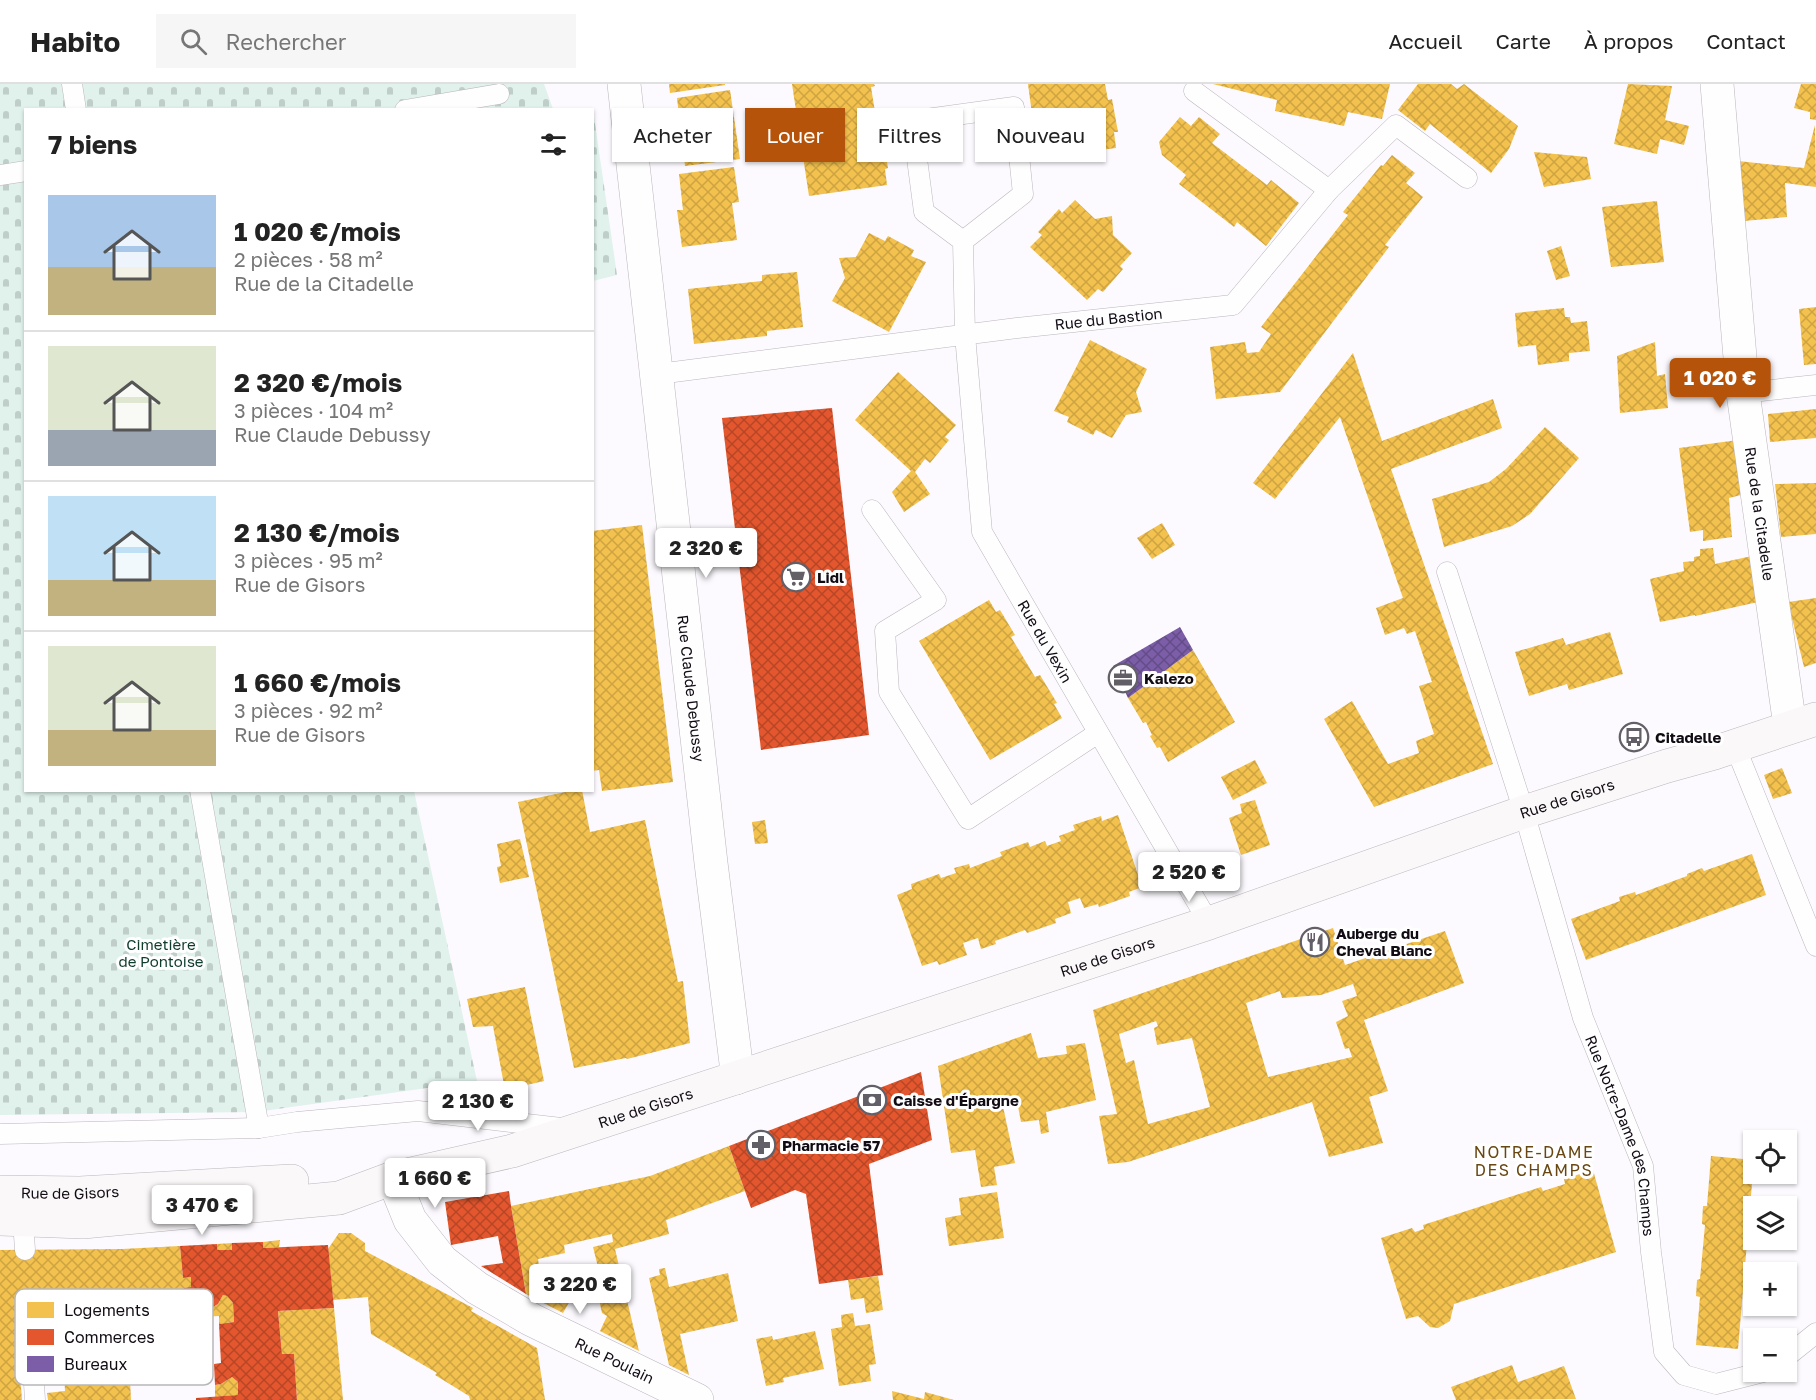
<!DOCTYPE html>
<html lang="fr">
<meta charset="utf-8">
<style>
body{margin:0;font-family:"Golos Text",sans-serif;background:#f6f6f6;color:#222;height:100vh;display:flex;flex-direction:column;font-size:22px;white-space:nowrap}
*{box-sizing:border-box;margin:0}
p{font-size:20px;color:#767676}
.icon{flex:none;width:33px;height:33px;fill:none;stroke:currentColor;stroke-width:2;stroke-linecap:round;stroke-linejoin:round}
.map{position:relative;flex:1;overflow:hidden}
.details{position:absolute;left:24px;top:24px;width:570px;height:684px;display:flex;flex-direction:column;background:#fff;border-radius:0px;box-shadow:0 2px 4px #0004}
.details>*{flex:none}
.guide{position:absolute;left:612px;top:24px;width:570px;height:54px;display:flex;gap:12px}
.fabs{position:absolute;left:1743px;top:1046px;display:grid;gap:12px}
.fabs a{display:grid;place-items:center;width:54px;height:54px;border-radius:0px;background:#fff;box-shadow:0 2px 4px #0004;font-size:30px}
.price{position:absolute;translate:-50% -51px;padding:0 14px;border-radius:6px;background:#fff;color:#222;font-size:20px;line-height:39px;filter:drop-shadow(0 2px 3px #0008)}
.price::after{content:'';position:absolute;left:50%;top:36px;width:18px;height:14px;margin-left:-9px;background:inherit;clip-path:polygon(0 0,100% 0,50% 100%)}
.price.active{background:#b45309;color:#fff}
ul{padding:0;list-style:none}
li{display:flex;align-items:center;gap:18px;height:150px;padding:0 24px}
li+li{border-top:2px solid #e0e0e0}
li span{display:grid;place-items:center;flex:none;width:168px;height:120px;border-radius:0px;color:#555}
li>.icon{margin-inline-start:auto}
span .icon{width:72px;height:72px;fill:#fffc;stroke-width:1}
li b{font-size:26px}
h2{display:flex;justify-content:space-between;align-items:center;height:72px;padding:0 24px;font-size:26px}
.tag{padding:0 21px;border-radius:0px;background:#fff;box-shadow:0 2px 4px #0004;font-size:21px;line-height:54px}
.tag.active{background:#b45309;color:#fff}
header{display:flex;align-items:center;gap:36px;box-sizing:border-box;height:84px;padding:0 30px;background:#fff;border-bottom:2px solid #e0e0e0}
header strong{font-size:28px}
nav{display:flex;gap:33px;margin-inline-start:auto;font-size:21px}
.search{width:420px;height:54px;background:#f6f6f6;display:flex;align-items:center;gap:15px;box-sizing:border-box;padding:0 21px;border-radius:0px;color:#767676;font-size:22px}
.map>svg:first-child{display:block}
.cemetery{fill:url(#cemetery-stones)}
.homes{fill:url(#homes-cross-hatch);fill-rule:evenodd}
.shops{fill:url(#shops-cross-hatch)}
.offices{fill:url(#offices-cross-hatch)}
.lines{fill:none;stroke-linecap:round;stroke-linejoin:round}
.service-casing{stroke:#bbb6bd;stroke-width:21}
.minor-casing{stroke:#bbb6bd;stroke-width:34}
.tertiary-casing{stroke:#bbb6bd;stroke-width:34}
.secondary-casing{stroke:#bbb6bd;stroke-width:34}
.service{stroke:#fffeff;stroke-width:20}
.minor{stroke:#fffeff;stroke-width:33}
.tertiary{stroke:#fffeff;stroke-width:33}
.secondary{stroke:#fbf8f9;stroke-width:33}
.labels{text-anchor:middle;dominant-baseline:central;stroke-width:6;stroke-linejoin:round;paint-order:stroke}
.street-label{font-size:15px;fill:#110b14;stroke:#fff}
.poi-label{font-size:15px;font-weight:bold;fill:#110b14;stroke:#fff;text-anchor:start}
.park-label{font-size:15px;fill:#0d3c2b;stroke:#fff}
.neighbourhood-label{font-size:16px;letter-spacing:1.5px;fill:#684712;stroke:#fff}
.key{fill:#fff;stroke:#b8b6b8;stroke-width:1.5}
.key-label{font-size:16px;fill:#110b14}
</style>
<header>
<strong>Habito</strong>
<div class="search"><svg class="icon" aria-label="search" viewBox="0 0 24 24"><circle cx="10" cy="10" r="6"/><path d="M15 15l6 6"/></svg>Rechercher</div>
<nav><a>Accueil</a><a>Carte</a><a>À propos</a><a>Contact</a></nav>
</header>
<div class="map">
<svg width="1816" height="1316" viewBox="0 0 1816 1316">
<defs>
<pattern id="cemetery-stones" width="16" height="16" patternUnits="userSpaceOnUse" patternTransform="scale(1.5)"><rect width="16" height="16" fill="#e0f2eb"/><path d="M2 7V4a2 2 0 0 1 4 0v3zM10 15v-3a2 2 0 0 1 4 0v3z" fill="#bfcec9"/></pattern>
<pattern id="homes-cross-hatch" width="8" height="8" patternUnits="userSpaceOnUse" patternTransform="scale(1.5)"><rect width="8" height="8" fill="#f2c14e"/><path d="M0 0l8 8M0 8l8-8" fill="none" stroke="#cea443"/></pattern>
<pattern id="shops-cross-hatch" width="8" height="8" patternUnits="userSpaceOnUse" patternTransform="scale(1.5)"><rect width="8" height="8" fill="#e4572e"/><path d="M0 0l8 8M0 8l8-8" fill="none" stroke="#b74626"/></pattern>
<pattern id="offices-cross-hatch" width="8" height="8" patternUnits="userSpaceOnUse" patternTransform="scale(1.5)"><rect width="8" height="8" fill="#7b5ea7"/><path d="M0 0l8 8M0 8l8-8" fill="none" stroke="#634c87"/></pattern>
</defs>
<rect width="100%" height="100%" fill="#fcfafe"/>
<g class="cemetery">
<polygon points="0,0 544,0 553,25 26,26 26,706 414,707 477,997 256,1028 0,1031"/>
<polygon points="593,26 617,191 593,197 592,197"/>
</g>
<g class="homes">
<polygon points="669,0 725,0 725,1 670,9"/>
<polygon points="792,0 874,0 875,2 871,3 879,53 883,52 888,84 885,85 887,101 809,112"/>
<polygon points="1028,0 1105,0 1108,16 1112,15 1118,48 1114,48 1116,64 1039,74 1037,58 1033,59 1028,31 1032,30"/>
<polygon points="1213,0 1390,0 1382,35 1348,28 1344,42 1275,27 1277,16"/>
<polygon points="1418,0 1451,0 1457,5 1464,0 1518,42 1509,65 1491,89 1430,40 1425,47 1398,26"/>
<polygon points="1628,0 1672,2 1665,36 1689,42 1684,61 1660,55 1657,70 1614,60"/>
<polygon points="1801,0 1816,0 1816,36 1810,35 1810,28 1794,24"/>
<polygon points="730,6 740,75 685,82 677,14"/>
<polygon points="1180,33 1191,42 1199,33 1220,50 1212,59 1267,101 1271,96 1299,119 1266,162 1237,138 1234,143 1179,100 1186,91 1162,71 1159,58"/>
<polygon points="1815,41 1816,103 1785,99 1787,133 1744,137 1738,77 1804,84"/>
<polygon points="1534,68 1587,73 1591,95 1544,103"/>
<polygon points="1392,71 1415,89 1406,99 1423,113 1385,161 1389,163 1280,308 1216,315 1210,263 1245,258 1247,269 1259,268 1271,250 1261,243 1348,131 1343,128 1381,81 1383,82"/>
<polygon points="734,83 739,118 732,119 737,156 682,163 677,126 683,126 679,90"/>
<polygon points="1075,116 1095,135 1112,132 1113,151 1132,169 1120,182 1123,185 1103,208 1098,205 1087,216 1030,163 1042,151 1038,148 1059,125 1062,129"/>
<polygon points="1657,117 1664,178 1611,183 1602,123"/>
<polygon points="869,149 885,157 888,152 914,166 911,172 926,178 889,248 832,217 845,194 839,174 856,173"/>
<polygon points="1561,162 1570,192 1556,196 1547,167"/>
<polygon points="797,188 803,243 767,247 767,252 694,260 688,205 762,197 762,191"/>
<polygon points="1816,223 1816,280 1804,281 1799,225"/>
<polygon points="1564,224 1565,233 1570,233 1571,239 1587,237 1590,267 1569,269 1569,277 1538,281 1536,261 1518,263 1515,229"/>
<polygon points="1090,256 1147,285 1136,308 1142,328 1126,331 1112,354 1096,346 1093,351 1067,338 1069,333 1054,327"/>
<polygon points="1655,258 1657,292 1665,290 1668,324 1620,329 1617,272"/>
<polygon points="1353,269 1382,357 1493,315 1502,344 1391,385 1493,680 1374,723 1324,635 1352,617 1388,680 1419,669 1416,657 1434,650 1419,602 1432,598 1415,547 1407,550 1404,544 1385,551 1376,524 1403,514 1340,333 1275,415 1253,399"/>
<polygon points="898,288 956,341 945,353 949,356 930,379 925,375 915,388 930,410 904,428 892,408 911,387 855,336"/>
<polygon points="1816,325 1816,354 1770,358 1768,330"/>
<polygon points="1545,343 1579,374 1530,430 1512,442 1444,463 1432,415 1489,398 1506,385"/>
<polygon points="1738,356 1745,410 1729,414 1732,453 1703,457 1703,446 1690,448 1679,364"/>
<polygon points="1816,399 1816,450 1781,453 1775,400"/>
<polygon points="1162,439 1175,461 1152,475 1137,454"/>
<polygon points="642,441 673,698 602,707 599,686 592,687 592,447"/>
<polygon points="1713,464 1715,480 1752,472 1758,518 1695,532 1695,531 1660,538 1650,495 1684,487 1683,478 1694,477 1694,473 1700,472 1700,465"/>
<polygon points="1816,514 1816,579 1804,583 1788,518"/>
<polygon points="989,516 996,528 1000,526 1015,551 1011,553 1035,593 1040,591 1057,619 1054,620 1062,634 990,676 919,557"/>
<polygon points="1610,548 1623,590 1569,606 1567,600 1529,612 1515,568 1563,554 1566,561"/>
<polygon points="1193,566 1235,638 1168,678 1160,663 1157,664 1150,652 1152,651 1146,638 1143,639 1128,614"/>
<polygon points="1255,676 1267,699 1233,716 1221,693"/>
<polygon points="1782,684 1792,709 1773,715 1764,691"/>
<polygon points="575,706 582,706 590,748 645,736 678,898 683,897 690,959 627,975 626,974 574,984 518,718"/>
<polygon points="1255,716 1270,761 1241,771 1229,734 1242,729 1240,720"/>
<polygon points="1118,731 1142,803 1129,808 1130,812 1099,823 1098,820 1084,824 1080,814 1068,818 1071,829 1055,835 1056,839 1027,849 1025,846 995,857 996,860 981,865 978,854 963,859 967,871 939,881 937,877 922,882 897,811 912,805 911,800 939,790 941,794 956,789 954,784 969,780 970,784 1002,772 1000,768 1028,758 1030,763 1045,757 1047,762 1061,757 1059,752 1075,746 1073,741 1101,732 1102,737"/>
<polygon points="765,736 768,759 755,760 752,738"/>
<polygon points="520,755 529,793 500,799 497,783 501,782 497,760"/>
<polygon points="1752,770 1766,811 1586,876 1571,835 1620,817 1619,813 1635,808 1636,811 1687,792 1687,790 1702,784 1704,787"/>
<path d="M1333 844 1345 881 1445 847 1464 899 1364 936 1388 1007 1369 1013 1383 1059 1329 1073 1312 1018 1128 1078 1108 1080 1099 1032 1117 1030 1093 926ZM1353 900 1357 912 1342 917 1348 932 1336 938 1345 965 1349 964 1352 973 1268 993 1246 919 1280 907 1282 914 1321 911ZM1156 937 1158 942 1154 944 1157 961 1192 954 1210 1023 1148 1040 1134 976 1126 979 1119 950Z"/>
<polygon points="525,903 544,997 505,1006 493,942 473,943 467,915"/>
<polygon points="1031,949 1038,974 1067,970 1066,962 1085,959 1096,1016 1046,1028 1049,1048 1041,1050 1039,1036 1021,1038 1016,1012 1001,1013 1015,1079 994,1083 997,1101 981,1103 975,1066 951,1069 938,982"/>
<polygon points="729,1062 745,1107 666,1136 669,1150 615,1165 639,1267 600,1247 607,1232 602,1229 594,1192 600,1191 593,1163 613,1158 612,1150 564,1161 565,1169 538,1175 542,1203 571,1215 563,1229 526,1210 511,1122 650,1092"/>
<polygon points="1711,1072 1754,1076 1738,1265 1696,1261 1700,1213 1696,1212 1697,1196 1700,1195 1705,1141 1702,1140 1703,1122 1707,1122"/>
<polygon points="1593,1086 1616,1168 1454,1220 1450,1237 1438,1244 1430,1243 1418,1232 1406,1235 1381,1154 1412,1144 1415,1148 1424,1145 1423,1141 1541,1103 1543,1107 1565,1100 1564,1095"/>
<polygon points="997,1108 1004,1154 949,1162 945,1134 961,1131 959,1114"/>
<polygon points="339,1149 351,1149 365,1159 365,1167 473,1224 471,1227 537,1264 545,1316 470,1316 469,1312 435,1291 437,1289 371,1250 368,1213 333,1216 328,1165"/>
<polygon points="280,1156 279,1163 263,1164 263,1158"/>
<polygon points="232,1159 232,1166 217,1166 217,1160"/>
<polygon points="180,1162 183,1194 191,1193 191,1203 184,1204 186,1234 127,1237 131,1316 48,1316 47,1309 65,1307 62,1248 17,1252 22,1316 0,1316 0,1166 122,1165"/>
<polygon points="665,1184 669,1203 728,1189 738,1237 680,1250 689,1291 669,1281 649,1194 660,1191 659,1185"/>
<polygon points="878,1192 883,1226 866,1229 864,1214 851,1216 848,1196"/>
<polygon points="223,1211 227,1212 233,1219 234,1238 219,1240 219,1232 200,1233 203,1229 218,1220"/>
<polygon points="334,1224 343,1316 297,1316 294,1270 282,1270 278,1227"/>
<polygon points="853,1229 855,1242 870,1240 876,1280 869,1281 871,1297 839,1302 831,1245 842,1243 841,1231"/>
<polygon points="815,1247 824,1285 783,1294 784,1298 766,1302 756,1255 772,1252 773,1256"/>
<polygon points="1512,1281 1518,1298 1564,1282 1576,1315 1456,1316 1451,1303"/>
<polygon points="232,1293 238,1298 238,1311 215,1313 215,1301 221,1300"/>
<polygon points="892,1307 924,1315 925,1308 954,1316 893,1316"/>
</g>
<g class="shops">
<polygon points="832,324 869,651 761,666 722,334"/>
<polygon points="921,988 932,1056 869,1080 883,1191 819,1200 806,1110 795,1106 751,1124 729,1062"/>
<polygon points="509,1107 511,1122 526,1210 481,1182 503,1179 498,1152 451,1161 445,1118"/>
<polygon points="263,1158 263,1164 328,1161 334,1224 278,1227 282,1270 294,1270 297,1316 196,1316 196,1314 238,1311 238,1298 232,1293 221,1300 215,1301 214,1280 221,1279 219,1240 234,1238 233,1219 227,1212 223,1211 218,1220 203,1229 200,1233 186,1234 184,1204 191,1203 191,1193 183,1194 180,1162 217,1160 217,1166 232,1166 232,1159"/>
</g>
<polygon class="offices" points="1180,543 1193,566 1128,614 1113,582"/>
<g class="lines">
<g class="service-casing">
<g id="service">
<polyline points="72,0 76,26"/>
<polyline points="1194,7 1329,106"/>
<polyline points="405,26 499,10"/>
<polyline points="0,91 26,87"/>
<path id="s1" d="M963 157 1023 110 1014 23 912 37 924 128 963 157 965 251 982 448 1209 839"/>
<path id="s2" d="M658 290 1017 244 1233 221 1329 106 1396 41 1467 94"/>
<polyline points="1743,309 1816,301"/>
<polyline points="872,426 936,516 885,547 889,608 968,735 1098,649"/>
<path id="s3" d="M1447 488 1524 728 1583 934 1643 1082 1651 1168 1664 1268 1684 1291 1716 1300 1767 1287"/>
<polyline points="1735,662 1816,862"/>
<polyline points="200,706 259,1044"/>
<polyline points="0,1050 259,1044 297,1038 418,1027 561,1044"/>
<polyline points="23,1136 25,1166"/>
<polyline points="31,1251 35,1316"/>
<polyline points="1786,1273 1816,1249"/>
</g>
</g>
<g class="minor-casing">
<g id="minor">
<path id="s4" d="M624 0 711 779 736 979V994"/>
<path id="s5" d="M393 1094 410 1136 442 1177 477 1204 532 1236 697 1316"/>
</g>
</g>
<g class="tertiary-casing">
<g id="tertiary">
<path id="s6" d="M1717 0 1743 309 1790 642"/>
</g>
</g>
<g class="secondary-casing">
<g id="secondary">
<path id="s7" d="M0 1108 80 1109 292 1097"/>
<path id="s8" d="M0 1135 83 1138 339 1114 393 1094 512 1067 1209 839 1524 728 1667 682 1714 669 1816 635"/>
</g>
</g>
<use href="#service" class="service"/>
<use href="#minor" class="minor"/>
<use href="#tertiary" class="tertiary"/>
<use href="#secondary" class="secondary"/>
</g>
<defs>
<g id="supermarket-ring" transform="scale(1.5)"><circle r="9.5" fill="#fff" stroke="#635f66" stroke-width="1.5"/><path d="M-6-5.5h2.5l.6 2H6L4.5 2H-2.5L-4.4-4H-6ZM-1.5 3.2a1.3 1.3 0 1 0 .1 0ZM3 3.2a1.3 1.3 0 1 0 .1 0Z" fill="#635f66"/></g>
<g id="office-ring" transform="scale(1.5)"><circle r="9.5" fill="#fff" stroke="#635f66" stroke-width="1.5"/><path d="M-6-3h4V-5.5h4V-3h4V5H-6ZM-1-4.5V-3h2v-1.5ZM-6 0V1H6V0Z" fill="#635f66"/></g>
<g id="bus-ring" transform="scale(1.5)"><circle r="9.5" fill="#fff" stroke="#635f66" stroke-width="1.5"/><path d="M-5-6H5V4H4V6H2V4H-2V6H-4V4H-5ZM-3.5-4V0h7V-4ZM-3.5 1.2v1.5H-2V1.2ZM2 1.2v1.5H3.5V1.2Z" fill="#635f66"/></g>
<g id="restaurant-ring" transform="scale(1.5)"><circle r="9.5" fill="#fff" stroke="#635f66" stroke-width="1.5"/><path d="M-5-6h1v4h1v-4h1v4h1v-4h1v5L-1.5 .5V6h-2V.5L-5-1ZM5-6V6H3V1.5H1.5Q1.5-4 5-6Z" fill="#635f66"/></g>
<g id="bank-ring" transform="scale(1.5)"><circle r="9.5" fill="#fff" stroke="#635f66" stroke-width="1.5"/><path d="M-6-4H6V4H-6ZM0-2.3a2.3 2.3 0 1 0 0 4.6a2.3 2.3 0 1 0 0-4.6Z" fill="#635f66"/></g>
<g id="pharmacy-ring" transform="scale(1.5)"><circle r="9.5" fill="#fff" stroke="#635f66" stroke-width="1.5"/><path d="M-2-6h4v4h4v4h-4v4h-4v-4h-4v-4h4Z" fill="#635f66"/></g>
</defs>
<g fill-rule="evenodd">
<use href="#supermarket-ring" x="796" y="493"/>
<use href="#office-ring" x="1123" y="594"/>
<use href="#bus-ring" x="1634" y="653"/>
<use href="#restaurant-ring" x="1315" y="858"/>
<use href="#bank-ring" x="872" y="1016"/>
<use href="#pharmacy-ring" x="761" y="1061"/>
</g>
<g class="labels">
<g class="street-label">
<text stroke="none"><textPath href="#s2" startOffset="454">Rue du Bastion</textPath></text>
<text stroke="none"><textPath href="#s6" startOffset="432">Rue de la Citadelle</textPath></text>
<text stroke="none"><textPath href="#s1" startOffset="825">Rue du Vexin</textPath></text>
<text stroke="none"><textPath href="#s4" startOffset="608">Rue Claude Debussy</textPath></text>
<text stroke="none"><textPath href="#s8" startOffset="1632">Rue de Gisors</textPath></text>
<text stroke="none"><textPath href="#s8" startOffset="1146">Rue de Gisors</textPath></text>
<text stroke="none"><textPath href="#s8" startOffset="660">Rue de Gisors</textPath></text>
<text stroke="none"><textPath href="#s3" startOffset="591">Rue Notre-Dame des Champs</textPath></text>
<text stroke="none"><textPath href="#s7" startOffset="70">Rue de Gisors</textPath></text>
<text stroke="none"><textPath href="#s5" startOffset="297">Rue Poulain</textPath></text>
</g>
<g class="poi-label">
<text x="817" y="493">Lidl</text>
<text x="1144" y="594">Kalezo</text>
<text x="1655" y="653">Citadelle</text>
<text x="1336" y="849">Auberge du<tspan x="1336" dy="17">Cheval Blanc</tspan></text>
<text x="893" y="1016">Caisse d'Épargne</text>
<text x="782" y="1061">Pharmacie 57</text>
</g>
<g class="park-label">
<text x="161" y="860">Cimetière<tspan x="161" dy="17">de Pontoise</tspan></text>
</g>
<g class="neighbourhood-label">
<text x="1534" y="1068">NOTRE-DAME<tspan x="1534" dy="18">DES CHAMPS</tspan></text>
</g>
</g>
<rect x="15" y="1205" width="198" height="96" rx="9" class="key"/>
<rect x="27" y="1218" width="27" height="16" fill="#f2c14e"/>
<rect x="27" y="1245" width="27" height="16" fill="#e4572e"/>
<rect x="27" y="1272" width="27" height="16" fill="#7b5ea7"/>
<g class="key-label">
<text x="64" y="1232">Logements</text>
<text x="64" y="1259">Commerces</text>
<text x="64" y="1286">Bureaux</text>
</g>
</svg>
<div class="fabs">
<a><svg class="icon" aria-label="locate" viewBox="0 0 24 24"><circle cx="12" cy="12" r="6"/><path d="M12 2v4M12 18v4M2 12h4M18 12h4"/></svg></a>
<a><svg class="icon" aria-label="layers" viewBox="0 0 24 24"><path d="M12 4l9 5-9 5-9-5zM3 14l9 5 9-5"/></svg></a>
<a>+</a>
<a>−</a>
</div>
<b class="price active" style="left:1720px;top:325px">1 020 €</b>
<b class="price" style="left:706px;top:495px">2 320 €</b>
<b class="price" style="left:1189px;top:819px">2 520 €</b>
<b class="price" style="left:478px;top:1048px">2 130 €</b>
<b class="price" style="left:435px;top:1125px">1 660 €</b>
<b class="price" style="left:202px;top:1152px">3 470 €</b>
<b class="price" style="left:580px;top:1231px">3 220 €</b>
<div class="guide">
<a class="tag">Acheter</a>
<a class="tag active">Louer</a>
<a class="tag">Filtres</a>
<a class="tag">Nouveau</a>
</div>
<section class="details">
<h2>7 biens<svg class="icon" aria-label="filters" viewBox="0 0 24 24"><path d="M4 7h16M4 17h16"/><circle cx="9" cy="7" r="2"/><circle cx="15" cy="17" r="2"/></svg></h2>
<ul>
<li><span style="background:linear-gradient(#a9c7e8 60%,#c2b280 0)"><svg class="icon" aria-label="home" viewBox="0 0 24 24"><path d="M3 11l9-7 9 7M6 9v11h12V9"/></svg></span><div><b>1 020 €/mois</b><p>2 pièces · 58 m²</p><p>Rue de la Citadelle</p></div></li>
<li><span style="background:linear-gradient(#dfe7d0 70%,#9aa5b1 0)"><svg class="icon" aria-label="home" viewBox="0 0 24 24"><path d="M3 11l9-7 9 7M6 9v11h12V9"/></svg></span><div><b>2 320 €/mois</b><p>3 pièces · 104 m²</p><p>Rue Claude Debussy</p></div></li>
<li><span style="background:linear-gradient(#bfe0f5 70%,#c2b280 0)"><svg class="icon" aria-label="home" viewBox="0 0 24 24"><path d="M3 11l9-7 9 7M6 9v11h12V9"/></svg></span><div><b>2 130 €/mois</b><p>3 pièces · 95 m²</p><p>Rue de Gisors</p></div></li>
<li><span style="background:linear-gradient(#dfe7d0 70%,#c2b280 0)"><svg class="icon" aria-label="home" viewBox="0 0 24 24"><path d="M3 11l9-7 9 7M6 9v11h12V9"/></svg></span><div><b>1 660 €/mois</b><p>3 pièces · 92 m²</p><p>Rue de Gisors</p></div></li>
</ul>
</section>
</div>
